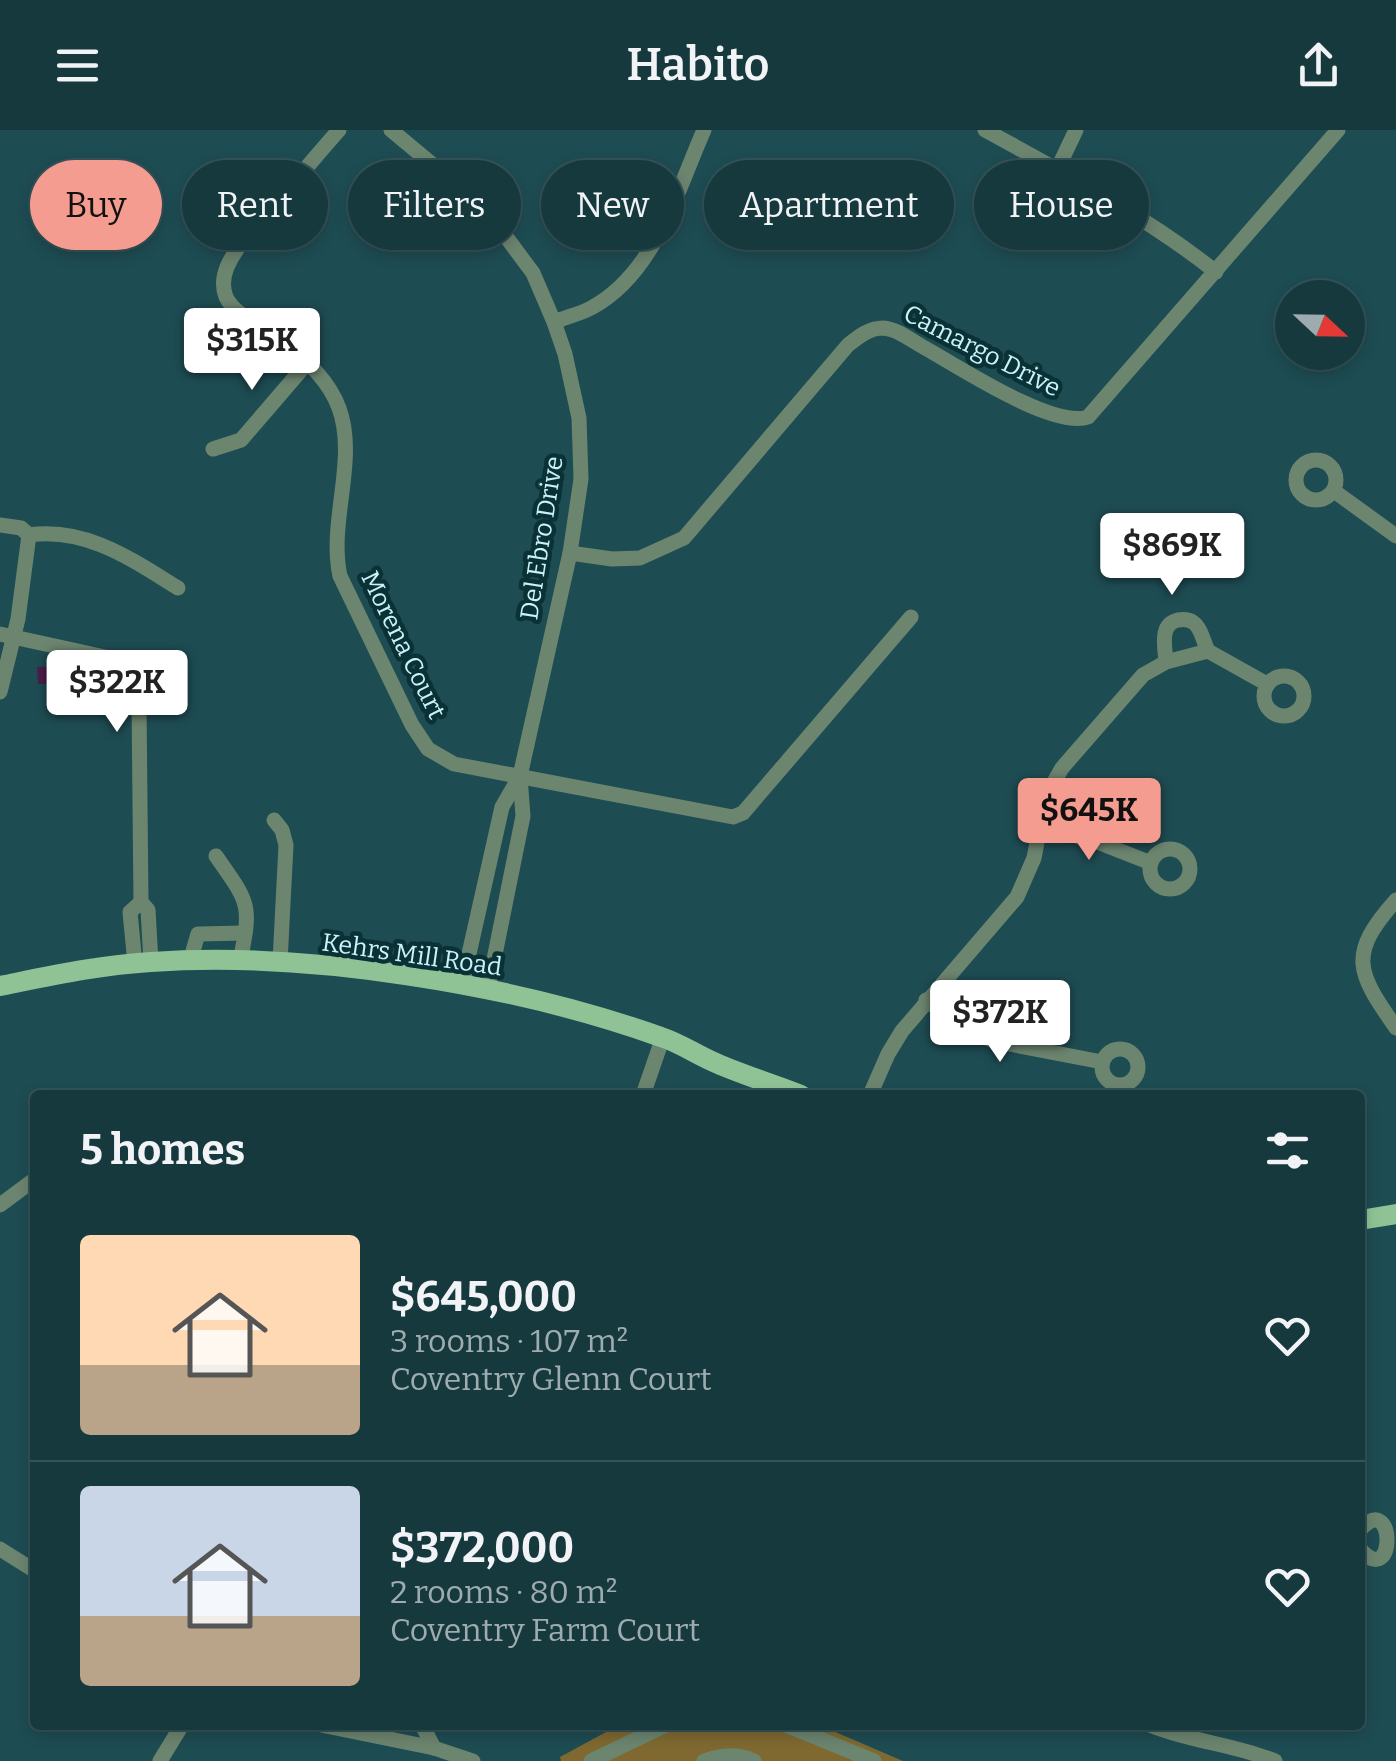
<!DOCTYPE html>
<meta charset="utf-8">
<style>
body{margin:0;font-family:Bitter,serif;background:#234449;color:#f1f3f6;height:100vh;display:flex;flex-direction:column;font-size:38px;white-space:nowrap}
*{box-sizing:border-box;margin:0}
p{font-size:32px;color:#9eacb0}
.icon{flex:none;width:55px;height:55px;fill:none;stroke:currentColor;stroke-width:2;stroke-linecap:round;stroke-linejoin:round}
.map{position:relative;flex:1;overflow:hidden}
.panel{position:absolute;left:30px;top:960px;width:1335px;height:640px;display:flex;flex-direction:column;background:#16393e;border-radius:10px;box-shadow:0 5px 15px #0003,0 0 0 2px #355358}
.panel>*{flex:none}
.banner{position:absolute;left:30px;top:30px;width:1338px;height:90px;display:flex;gap:20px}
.needle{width:65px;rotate:112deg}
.controls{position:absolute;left:1275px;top:150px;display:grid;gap:20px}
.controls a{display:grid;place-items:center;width:90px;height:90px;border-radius:50%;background:#16393e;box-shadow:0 5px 15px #0003,0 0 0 2px #355358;font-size:50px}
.price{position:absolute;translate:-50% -85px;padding:0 22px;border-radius:10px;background:#fff;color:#222;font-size:32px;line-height:65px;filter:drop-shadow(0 2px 5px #0008)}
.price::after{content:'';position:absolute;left:50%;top:60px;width:30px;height:22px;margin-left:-15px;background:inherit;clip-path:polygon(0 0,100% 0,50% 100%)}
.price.active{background:#f59c90;color:#111}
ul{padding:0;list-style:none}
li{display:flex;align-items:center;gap:30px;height:250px;padding:0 50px}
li+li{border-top:2px solid #355358}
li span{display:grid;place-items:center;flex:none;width:280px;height:200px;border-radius:10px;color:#555}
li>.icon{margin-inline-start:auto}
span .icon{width:120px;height:120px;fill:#fffc;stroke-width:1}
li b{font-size:42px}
h2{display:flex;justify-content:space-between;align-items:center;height:120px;padding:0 50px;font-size:42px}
.tag{padding:0 35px;border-radius:45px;background:#16393e;box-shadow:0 5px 15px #0003,0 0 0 2px #355358;font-size:35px;line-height:90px}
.tag.active{background:#f59c90;color:#111}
header{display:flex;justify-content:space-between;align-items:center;height:130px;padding:0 50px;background:#16393e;font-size:45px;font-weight:600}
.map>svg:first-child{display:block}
.green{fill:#7f6931}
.water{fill:#4c1d4b}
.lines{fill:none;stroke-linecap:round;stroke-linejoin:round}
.minor{stroke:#6c856f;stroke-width:15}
.major{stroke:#8fc396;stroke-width:20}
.labels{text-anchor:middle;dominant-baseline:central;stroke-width:9;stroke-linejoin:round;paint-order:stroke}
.street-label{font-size:25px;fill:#caf3f9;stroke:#0a3136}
</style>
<header><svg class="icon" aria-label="menu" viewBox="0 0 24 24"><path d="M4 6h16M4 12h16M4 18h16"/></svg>Habito<svg class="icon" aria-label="share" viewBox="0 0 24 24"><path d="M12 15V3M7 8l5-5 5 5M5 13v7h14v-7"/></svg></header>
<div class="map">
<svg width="1396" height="1631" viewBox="0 0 1396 1631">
<rect width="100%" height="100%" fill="#1e4c53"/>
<polygon class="green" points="619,1595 819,1595 903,1631 561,1631 560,1627"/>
<polygon class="water" points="54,536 72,539 73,555 57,558 56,553 38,554 37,537"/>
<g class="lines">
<g class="minor">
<path d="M339 0C315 27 292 55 269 82 254 99 236 116 227 137 223 147 222 157 226 167 235 187 269 199 286 214 308 232 329 251 339 278 358 330 328 392 340 446L412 595 428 619 454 634 733 687 743 683 911 487"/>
<polyline points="391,0 474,69 498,96 533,143 554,192"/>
<path d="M985 0C1065 44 1144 85 1216 142"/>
<polyline points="1057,40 1076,0"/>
<polyline points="213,319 241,310 308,232"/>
<circle cx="1316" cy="350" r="20"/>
<polyline points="1334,361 1396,406"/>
<polyline points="0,395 21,398 29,405 18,489 0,562"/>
<path d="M29 405C86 397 131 429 178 458"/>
<path d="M570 423 612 429 640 428 684 408 848 215C858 207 869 198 883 198 898 199 912 211 925 218 959 237 1053 299 1088 287L1338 0"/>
<path d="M0 504 114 529C129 542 134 555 139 574L141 772 148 780 151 832"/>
<path d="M1166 532C1165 517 1159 494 1178 490 1184 489 1189 489 1194 493 1201 498 1204 513 1208 521"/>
<circle cx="1284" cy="566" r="20"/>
<polyline points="274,690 282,700 286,715 280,832"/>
<polyline points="1040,696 1095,711 1151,733"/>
<circle cx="1170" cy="739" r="20"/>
<path d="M216 726C249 773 252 774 240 831"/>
<path d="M1396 770C1347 825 1357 842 1396 898"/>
<polyline points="190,831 198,804 245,803"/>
<polyline points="135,834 130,782 141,772"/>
<path d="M462 855 502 677 520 646 570 423 581 349 579 288 565 224 554 192C566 187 580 184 591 178 655 144 677 61 704 0"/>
<polyline points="488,859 523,686 520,647"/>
<polyline points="926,870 966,900 994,911 1102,932"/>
<circle cx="1120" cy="937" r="18"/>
<polyline points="643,965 663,907"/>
<polyline points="870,965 888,924 902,901 1017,767 1034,728 1046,666 1062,638 1143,545 1166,532 1208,521 1267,554"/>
<polyline points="0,1075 35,1049"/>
<path d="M1360 1400C1396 1359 1396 1461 1360 1419"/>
<polyline points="0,1419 35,1441"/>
<polyline points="321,1595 434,1618 473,1631"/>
<polyline points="422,1595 434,1618"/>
<polyline points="786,1595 874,1631"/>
<path d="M1150 1595C1191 1612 1234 1614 1275 1631"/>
<polyline points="160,1631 182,1595"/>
<polyline points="591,1631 666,1595"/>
<path d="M704 1631C722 1625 737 1623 754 1631"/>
</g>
<g class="major">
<path d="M0 856C50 846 100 835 151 832 307 821 513 854 661 907 680 913 697 925 716 933 743 945 773 954 801 965"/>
<polyline points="1360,1090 1396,1084"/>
</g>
</g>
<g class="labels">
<g class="street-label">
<text transform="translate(982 221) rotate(27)">Camargo Drive</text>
<text transform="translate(542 408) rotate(-81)">Del Ebro Drive</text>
<text transform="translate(403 515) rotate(64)">Morena Court</text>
<text transform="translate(412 825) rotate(8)">Kehrs Mill Road</text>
</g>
</g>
</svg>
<div class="controls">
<a><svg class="needle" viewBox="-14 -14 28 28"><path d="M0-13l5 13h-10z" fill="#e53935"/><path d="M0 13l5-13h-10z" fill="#9eacb0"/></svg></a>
</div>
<b class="price" style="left:252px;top:263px">$315K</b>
<b class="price" style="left:1172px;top:468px">$869K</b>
<b class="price" style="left:117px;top:605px">$322K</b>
<b class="price active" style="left:1089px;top:733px">$645K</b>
<b class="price" style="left:1000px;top:935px">$372K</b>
<div class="banner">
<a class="tag active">Buy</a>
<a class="tag">Rent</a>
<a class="tag">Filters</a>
<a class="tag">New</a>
<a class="tag">Apartment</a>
<a class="tag">House</a>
</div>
<section class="panel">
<h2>5 homes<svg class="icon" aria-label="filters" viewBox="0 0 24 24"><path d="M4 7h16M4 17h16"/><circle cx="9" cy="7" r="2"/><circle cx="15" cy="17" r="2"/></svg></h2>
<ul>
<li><span style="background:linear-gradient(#ffd9b3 65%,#b9a48a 0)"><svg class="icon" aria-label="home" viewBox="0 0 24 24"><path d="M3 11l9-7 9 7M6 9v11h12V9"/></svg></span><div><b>$645,000</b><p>3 rooms · 107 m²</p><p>Coventry Glenn Court</p></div><svg class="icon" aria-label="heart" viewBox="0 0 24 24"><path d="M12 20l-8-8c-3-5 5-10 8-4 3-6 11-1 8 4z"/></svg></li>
<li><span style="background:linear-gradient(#c9d6e8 65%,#b9a48a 0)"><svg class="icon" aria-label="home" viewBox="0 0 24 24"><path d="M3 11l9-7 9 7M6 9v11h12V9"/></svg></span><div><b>$372,000</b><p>2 rooms · 80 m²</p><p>Coventry Farm Court</p></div><svg class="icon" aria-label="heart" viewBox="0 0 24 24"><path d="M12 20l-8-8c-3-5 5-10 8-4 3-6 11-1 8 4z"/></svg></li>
</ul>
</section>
</div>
